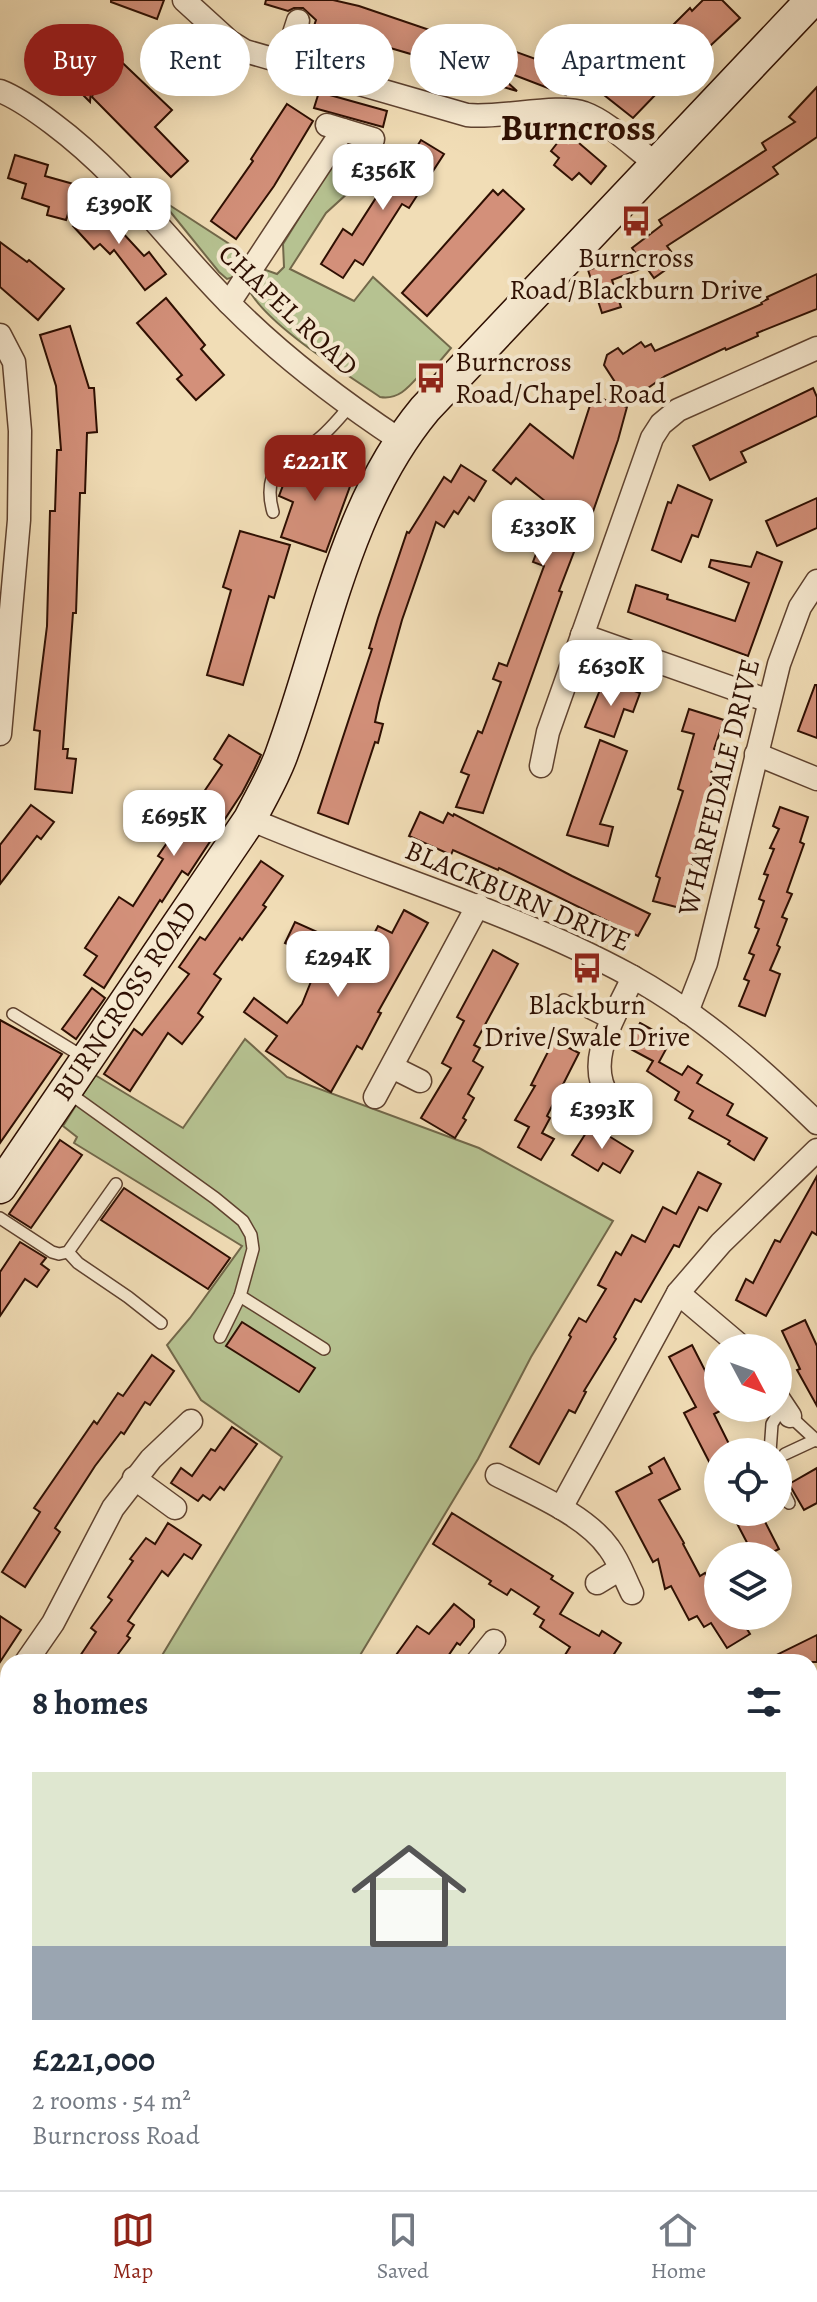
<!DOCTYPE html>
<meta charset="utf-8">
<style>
body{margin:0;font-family:Alegreya,serif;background:#f2f2f3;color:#1f2937;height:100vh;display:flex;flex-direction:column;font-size:30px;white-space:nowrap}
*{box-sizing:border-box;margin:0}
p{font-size:26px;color:#747a83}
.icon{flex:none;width:44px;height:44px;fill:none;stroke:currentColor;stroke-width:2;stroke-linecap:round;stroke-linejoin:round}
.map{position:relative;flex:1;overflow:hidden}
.details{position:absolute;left:0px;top:1654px;width:818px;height:536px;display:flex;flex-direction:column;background:#fff;border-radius:24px 24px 0 0;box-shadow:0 4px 20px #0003}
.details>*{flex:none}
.banner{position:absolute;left:24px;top:24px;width:770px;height:72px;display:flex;gap:16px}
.needle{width:52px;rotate:131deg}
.buttons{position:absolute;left:704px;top:1334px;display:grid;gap:16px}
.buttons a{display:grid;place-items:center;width:88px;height:88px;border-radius:50%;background:#fff;box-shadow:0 4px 20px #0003;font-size:40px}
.price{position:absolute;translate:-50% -68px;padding:0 18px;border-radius:16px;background:#fff;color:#222;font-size:26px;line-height:52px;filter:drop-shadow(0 2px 4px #0008)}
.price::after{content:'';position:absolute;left:50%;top:48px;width:24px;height:18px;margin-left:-12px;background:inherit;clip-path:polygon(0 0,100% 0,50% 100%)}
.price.selected{background:#8f2418;color:#fff}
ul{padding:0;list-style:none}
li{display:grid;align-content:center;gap:16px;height:424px;padding:0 32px}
li span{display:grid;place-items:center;height:248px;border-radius:0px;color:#555}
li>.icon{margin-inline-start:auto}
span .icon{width:144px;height:144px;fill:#fffc;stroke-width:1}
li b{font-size:34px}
h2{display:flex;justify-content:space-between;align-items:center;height:96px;padding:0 32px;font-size:34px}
.tag{padding:0 28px;border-radius:36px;background:#fff;box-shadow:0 4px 20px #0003;font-size:28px;line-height:72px}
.tag.selected{background:#8f2418;color:#fff}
.menu{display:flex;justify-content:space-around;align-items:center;height:112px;border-top:2px solid #e0e1e3;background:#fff;font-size:22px;color:#747a83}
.menu a{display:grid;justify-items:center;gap:4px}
.menu .selected{color:#8f2418}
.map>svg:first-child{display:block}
.green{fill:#b6c291;stroke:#72684a;stroke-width:2}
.building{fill:#d3907a;stroke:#2e0f02;stroke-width:2}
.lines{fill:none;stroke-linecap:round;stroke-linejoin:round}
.service-casing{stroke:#5f422f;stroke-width:14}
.minor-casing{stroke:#5f422f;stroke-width:25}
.secondary-casing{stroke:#2e0f02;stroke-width:35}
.service{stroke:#f6e9d0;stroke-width:11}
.minor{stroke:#f6e9d0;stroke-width:22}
.secondary{stroke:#f6e9d0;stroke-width:32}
.labels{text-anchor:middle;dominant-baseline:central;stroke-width:8;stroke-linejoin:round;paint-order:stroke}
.poi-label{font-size:28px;fill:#2e0f02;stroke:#f6e9d0}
.street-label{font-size:28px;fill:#2e0f02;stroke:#f6e9d0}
.district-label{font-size:36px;font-weight:bold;fill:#2e0f02;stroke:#f6e9d0}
</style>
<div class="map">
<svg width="817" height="2190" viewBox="0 0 817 2190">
<rect width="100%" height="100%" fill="#f1ddb6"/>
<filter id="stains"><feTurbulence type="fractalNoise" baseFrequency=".0025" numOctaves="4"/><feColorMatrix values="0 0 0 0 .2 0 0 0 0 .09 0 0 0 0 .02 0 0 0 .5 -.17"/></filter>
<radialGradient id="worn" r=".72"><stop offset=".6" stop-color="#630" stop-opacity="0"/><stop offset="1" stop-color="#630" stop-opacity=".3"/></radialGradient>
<g class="green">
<path d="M351 143 394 151 326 213 290 269 354 301 373 277 451 348 435 367 428 366C413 381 402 401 380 397 345 373 265 324 248 288L257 275 266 270 277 274 284 267 283 244 342 149Z"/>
<polygon points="160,199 248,256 234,277 227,279 219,272"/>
<polygon points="245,1039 287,1077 479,1148 613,1221 531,1357 478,1459 356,1662 158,1662 282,1457 201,1400 167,1345 190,1318 242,1246 74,1143 77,1137 63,1126 95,1075 183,1128"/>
<polygon points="0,1819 8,1824 8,2182 52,2182 43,2190 0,2190"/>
</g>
<g class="building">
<polygon points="111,0 164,0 157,19 111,2"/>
<polygon points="266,0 333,0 359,6 450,37 453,29 552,65 553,62 575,69 566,95 488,65 517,91 412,60 414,55 380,45 377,53 346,42 330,36 331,31 314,26 316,20 303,8 294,8 288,11 265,4"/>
<polygon points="703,0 722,0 740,18 694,61 691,59 678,73 651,47 690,8 692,11"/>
<polygon points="109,50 172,110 155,127 188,161 171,177 92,97"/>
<polygon points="94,53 90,102 67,79"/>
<polygon points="621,63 658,92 633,118 599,91"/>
<polygon points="817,87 817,137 773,167 778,174 667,246 678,261 654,278 646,267 612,280 621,307 602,313 588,270 636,254 632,248 662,225 659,220 766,150 762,143 795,122 789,117"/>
<polygon points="319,92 387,111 383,127 314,108"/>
<polygon points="287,104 313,121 274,186 236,239 211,221 253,161 251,159"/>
<polygon points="566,132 606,166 591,184 579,173 572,180 554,165 559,158 551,151"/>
<polygon points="421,140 444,154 409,208 402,204 363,265 355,260 343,278 321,264 343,229 352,235 381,190 387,194"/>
<polygon points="15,155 48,165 45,176 77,185 66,220 47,215 49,207 22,198 26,184 8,178"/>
<polygon points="493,190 498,195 503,190 524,209 427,316 402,293"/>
<polygon points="96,204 144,256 149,252 166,274 145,290 114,250 110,254 100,244 94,249 73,226"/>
<polygon points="0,242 27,262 29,260 64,289 38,320 0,287"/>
<polygon points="817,274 817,309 757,333 758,336 726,350 725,348 665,376 628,402 604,365 607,355 618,348 623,354 641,342 645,347 651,344 655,351 762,304 761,302 768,299 767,297"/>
<polygon points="166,298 205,345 201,349 224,375 196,400 177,379 182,375 137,323"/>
<polygon points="70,326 89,388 94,388 97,432 87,433 85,493 80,493 76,613 73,613 63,749 68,749 67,758 76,759 72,793 35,789 40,731 34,730 47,626 50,511 55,511 57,450 61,450 56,386 40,335"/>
<polygon points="813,388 817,397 817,416 741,452 746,462 710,480 693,446"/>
<polygon points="593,396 627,407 618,440 589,523 582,540 579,539 559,591 562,592 483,813 456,807 469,775 461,772 478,731 482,733 501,682 493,679 499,663 507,666 544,566 533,562 546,527 537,523 545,501 516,478 511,484 493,470 530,424 573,458"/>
<polygon points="305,456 345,469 342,478 352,481 326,552 281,537 293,502 279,496 285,480 295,484"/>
<polygon points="461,465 486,481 474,501 469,497 458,514 454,511 444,527 436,522 402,620 379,703 375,722 383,724 378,743 375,742 348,824 318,813 372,649 369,648 378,618 407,532 409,533 444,477 451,482"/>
<polygon points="678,485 712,500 698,537 692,535 681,562 652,550 668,502 671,503"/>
<polygon points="817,498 817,528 777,546 766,521"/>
<polygon points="240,531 290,545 274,598 269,596 243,685 207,675 231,590 223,587"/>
<polygon points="757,552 782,562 748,656 628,612 636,585 668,595 667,599 735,621 749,583 709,567 711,560 751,567"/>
<polygon points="604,680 640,693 633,712 624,709 614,737 585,727"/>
<polygon points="815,685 817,685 817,738 798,731"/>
<polygon points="689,709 724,720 714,749 719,751 710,776 713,777 705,807 707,808 697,834 702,835 684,889 689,890 684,909 653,901 660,878 656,876 683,791 678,789 694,734 682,731"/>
<polygon points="229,735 261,755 254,770 242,793 188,875 182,871 162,902 160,900 104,988 84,975 97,956 85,948 119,897 133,906 163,859 158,856 184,818 174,812 184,798 195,805 222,765 214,759"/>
<polygon points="600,740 627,751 600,824 613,827 608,846 567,835"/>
<polygon points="31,805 54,822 41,839 37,836 0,884 0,845"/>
<polygon points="780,807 808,817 800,842 804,844 787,892 792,894 782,917 787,919 777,945 780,947 770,970 780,974 765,1016 739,1006 749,981 744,979 754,955 749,953 759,929 755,927 764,901 759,899 768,875 764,874 774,849 770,848 779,829 773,826"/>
<polygon points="420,812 443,823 448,813 453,816 454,814 572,876 650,914 638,936 499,868 498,870 453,850 451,855 409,836"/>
<polygon points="261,861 283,876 263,905 266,907 242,940 240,938 214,974 221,979 198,1013 203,1017 182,1044 168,1033 130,1091 104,1074 134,1029 142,1035 189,974 179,967 200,937 205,940"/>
<polygon points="404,910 428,923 378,1012 381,1013 362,1049 357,1046 331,1092 266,1051 277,1036 244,1012 254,998 287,1023 302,1004 320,959 285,943 295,922 364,953 378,926 392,933"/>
<polygon points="493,950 518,964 474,1045 480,1048 473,1061 483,1067 468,1094 474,1098 463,1118 466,1120 455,1138 421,1118 451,1068 442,1063 464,1021 457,1017"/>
<polygon points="92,988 105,998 76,1039 62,1029"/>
<polygon points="0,1020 62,1054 0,1143"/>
<polygon points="640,1023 671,1040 659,1062 682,1075 688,1066 702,1075 697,1083 733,1104 727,1115 767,1138 754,1160 728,1144 730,1141 689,1118 693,1111 675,1100 679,1092 647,1071 653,1061 627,1047"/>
<polygon points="554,1040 579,1053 547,1116 550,1118 542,1133 554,1139 541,1160 518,1147 529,1127 515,1120 535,1086 531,1085"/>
<polygon points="591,1125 633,1151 620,1173 603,1163 598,1171 572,1155"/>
<polygon points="60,1140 82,1155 31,1228 9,1214"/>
<polygon points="698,1172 721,1184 707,1211 699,1207 679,1247 674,1245 641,1302 635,1299 614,1337 616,1339 584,1391 586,1392 575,1413 569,1410 539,1464 510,1447 571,1337 569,1335 579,1318 586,1322 606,1289 598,1285 616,1252 621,1255 632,1235 645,1242 663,1207 676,1214"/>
<polygon points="817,1176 817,1235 812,1232 766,1316 736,1300 746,1279 753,1283 775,1240 780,1242"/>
<polygon points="124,1188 230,1258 208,1289 101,1220"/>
<polygon points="20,1242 46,1258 41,1264 49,1270 37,1287 25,1279 0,1316 0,1272"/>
<polygon points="805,1320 817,1346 817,1406 797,1370 800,1369 782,1331"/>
<polygon points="242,1322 315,1368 299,1392 226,1346"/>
<polygon points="692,1345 718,1396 718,1408 724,1409 714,1414 733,1452 718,1452 718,1479 684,1413 696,1407 669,1357"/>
<polygon points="152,1355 174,1371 150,1405 145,1402 124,1434 121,1432 95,1466 55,1528 60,1532 25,1587 2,1572 40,1512 34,1508 94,1421 97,1424 118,1393 123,1396"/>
<polygon points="232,1427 257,1444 224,1490 220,1487 210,1500 203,1495 198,1501 171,1483 181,1468 192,1476 211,1449 215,1451"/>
<polygon points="664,1458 680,1489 659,1500 684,1543 683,1544 700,1576 705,1573 718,1598 718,1616 739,1616 750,1634 727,1648 711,1623 704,1627 697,1616 689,1620 671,1586 665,1589 658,1559 653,1562 616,1492 652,1473 649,1467"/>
<polygon points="817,1468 817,1503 804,1510 789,1484"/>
<polygon points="731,1512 760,1512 779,1549 765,1556 754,1556"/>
<polygon points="452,1513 553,1576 551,1579 573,1593 560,1614 599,1636 602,1631 621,1643 609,1662 577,1662 565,1655 570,1647 540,1627 544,1620 534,1614 539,1607 511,1589 507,1595 489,1584 491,1581 433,1544"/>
<polygon points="168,1523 201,1545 192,1559 184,1554 168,1576 162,1571 128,1621 134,1625 127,1636 130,1638 112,1662 76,1662 96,1632 91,1628 112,1600 108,1597 133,1561 130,1559 146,1538 155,1544"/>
<polygon points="454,1604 474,1620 474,1627 460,1645 457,1643 444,1662 391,1662 417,1626 429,1634"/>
<polygon points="0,1616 21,1630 0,1662"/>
<polygon points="817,1635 817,1662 762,1662"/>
</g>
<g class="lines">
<g class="service-casing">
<g id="service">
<path d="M273 512C266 488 271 462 295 451 302 448 308 447 313 443 327 434 338 419 350 406"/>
<polyline points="564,1000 612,1024"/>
<polyline points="13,1014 85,1058"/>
<polyline points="69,1093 215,1198 243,1221 251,1235 253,1249 240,1296 220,1337"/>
<polyline points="0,1218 52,1252 59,1254 68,1252 116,1184"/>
<polyline points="68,1252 78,1263 128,1297 161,1323"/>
<polyline points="240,1296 324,1349"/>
<polyline points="790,1416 817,1441"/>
<polyline points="770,1452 772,1424 783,1406"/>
<polyline points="785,1454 815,1440"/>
<polyline points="778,1481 789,1503"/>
<polyline points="810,1991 817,2002"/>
<polyline points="0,1993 8,1982"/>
<polyline points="0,2034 8,2040"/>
</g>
</g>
<g class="minor-casing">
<g id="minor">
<path d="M184 0 229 41 245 51 467 115C500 119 558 103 584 113 607 121 635 148 655 163"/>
<polyline points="284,64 298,21"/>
<path d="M0 91C18 98 36 111 52 123 123 176 167 240 228 302 280 355 338 399 400 440"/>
<polyline points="327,125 373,139"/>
<polyline points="229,303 343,130"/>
<polyline points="0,335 14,362 20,431 19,520 0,734"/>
<polyline points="582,635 769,701"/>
<polyline points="756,754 817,779"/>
<polyline points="541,766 548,732 652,438 661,424 678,410 817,348"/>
<path d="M250 819C376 873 510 910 631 976 700 1014 761 1068 817 1123"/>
<polyline points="687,1012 706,963 779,664 800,607 817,581"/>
<polyline points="392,1067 420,1081"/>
<polyline points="375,1097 478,905"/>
<path d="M609 1098C583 1060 617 1014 633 977"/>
<polyline points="678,1293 743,1348"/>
<polyline points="778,1398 790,1416"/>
<path d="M497 1475C532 1493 586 1515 609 1548 619 1561 625 1579 632 1593"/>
<polyline points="134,1478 175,1508"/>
<polyline points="561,1508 678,1293 721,1243 817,1150"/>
<polyline points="597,1583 620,1569"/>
<polyline points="26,1662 53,1623 113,1508 151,1459 191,1421"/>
<polyline points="477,1662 494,1641"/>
<polyline points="2,1698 8,1689"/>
<polyline points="810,1733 817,1745"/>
<polyline points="810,1869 817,1860"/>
<polyline points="236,2182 238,2190"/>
<polyline points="712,2182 723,2187"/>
<polyline points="431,2190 434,2182"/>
</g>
</g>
<g class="secondary-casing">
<path id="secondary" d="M0 1187 250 819C261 797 274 776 282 753 325 636 344 507 425 409L812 0"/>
</g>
<use href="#service" class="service"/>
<use href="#minor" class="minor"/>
<use href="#secondary" class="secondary"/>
</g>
<defs>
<g id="bus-bare" transform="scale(2.4)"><path d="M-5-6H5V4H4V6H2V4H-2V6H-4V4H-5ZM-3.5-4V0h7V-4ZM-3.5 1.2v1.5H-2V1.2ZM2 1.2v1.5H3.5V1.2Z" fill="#8f2418" stroke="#f6e9d0" stroke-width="2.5" paint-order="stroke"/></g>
</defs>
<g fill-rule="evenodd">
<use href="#bus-bare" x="636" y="221"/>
<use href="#bus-bare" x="431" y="378"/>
<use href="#bus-bare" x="587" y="968"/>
</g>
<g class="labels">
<g class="poi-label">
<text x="636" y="258">Burncross<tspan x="636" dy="32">Road/Blackburn Drive</tspan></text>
<text x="455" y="362" text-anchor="start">Burncross<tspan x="455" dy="32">Road/Chapel Road</tspan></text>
<text x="587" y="1005">Blackburn<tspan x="587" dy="32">Drive/Swale Drive</tspan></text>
</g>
<g class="street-label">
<text transform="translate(288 310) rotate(43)">CHAPEL ROAD</text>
<text transform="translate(719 787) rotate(-76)">WHARFEDALE DRIVE</text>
<text transform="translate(518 896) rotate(23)">BLACKBURN DRIVE</text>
<text transform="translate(125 1001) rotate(-56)">BURNCROSS ROAD</text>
</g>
<g class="district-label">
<text x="578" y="127">Burncross</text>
</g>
</g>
<rect width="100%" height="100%" filter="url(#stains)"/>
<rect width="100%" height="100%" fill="url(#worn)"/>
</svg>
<div class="buttons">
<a><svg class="needle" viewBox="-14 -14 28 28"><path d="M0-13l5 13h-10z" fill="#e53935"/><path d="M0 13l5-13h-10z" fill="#747a83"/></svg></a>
<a><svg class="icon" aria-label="locate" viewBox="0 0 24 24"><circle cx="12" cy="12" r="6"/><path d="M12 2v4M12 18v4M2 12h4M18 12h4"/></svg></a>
<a><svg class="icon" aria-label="layers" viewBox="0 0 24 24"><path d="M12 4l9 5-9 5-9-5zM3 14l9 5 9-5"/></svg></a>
</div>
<b class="price" style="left:383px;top:212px">£356K</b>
<b class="price" style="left:119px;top:246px">£390K</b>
<b class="price selected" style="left:315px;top:503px">£221K</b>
<b class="price" style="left:543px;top:568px">£330K</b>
<b class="price" style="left:611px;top:708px">£630K</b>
<b class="price" style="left:174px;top:858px">£695K</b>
<b class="price" style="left:338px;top:999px">£294K</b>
<b class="price" style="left:602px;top:1151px">£393K</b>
<div class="banner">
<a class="tag selected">Buy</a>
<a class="tag">Rent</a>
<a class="tag">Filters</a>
<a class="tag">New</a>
<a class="tag">Apartment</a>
</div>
<section class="details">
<h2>8 homes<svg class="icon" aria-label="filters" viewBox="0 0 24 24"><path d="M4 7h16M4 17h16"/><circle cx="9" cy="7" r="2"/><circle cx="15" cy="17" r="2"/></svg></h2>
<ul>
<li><span style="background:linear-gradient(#dfe7d0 70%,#9aa5b1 0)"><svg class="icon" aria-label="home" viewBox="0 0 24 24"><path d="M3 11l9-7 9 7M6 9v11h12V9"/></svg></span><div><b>£221,000</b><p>2 rooms · 54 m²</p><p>Burncross Road</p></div></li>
</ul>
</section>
</div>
<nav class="menu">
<a class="selected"><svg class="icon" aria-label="map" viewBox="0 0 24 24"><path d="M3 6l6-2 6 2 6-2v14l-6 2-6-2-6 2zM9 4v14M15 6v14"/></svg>Map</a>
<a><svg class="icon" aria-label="saved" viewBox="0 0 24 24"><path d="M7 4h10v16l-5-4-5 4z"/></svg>Saved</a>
<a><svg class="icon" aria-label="home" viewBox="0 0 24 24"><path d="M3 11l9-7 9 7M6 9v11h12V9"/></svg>Home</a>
</nav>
